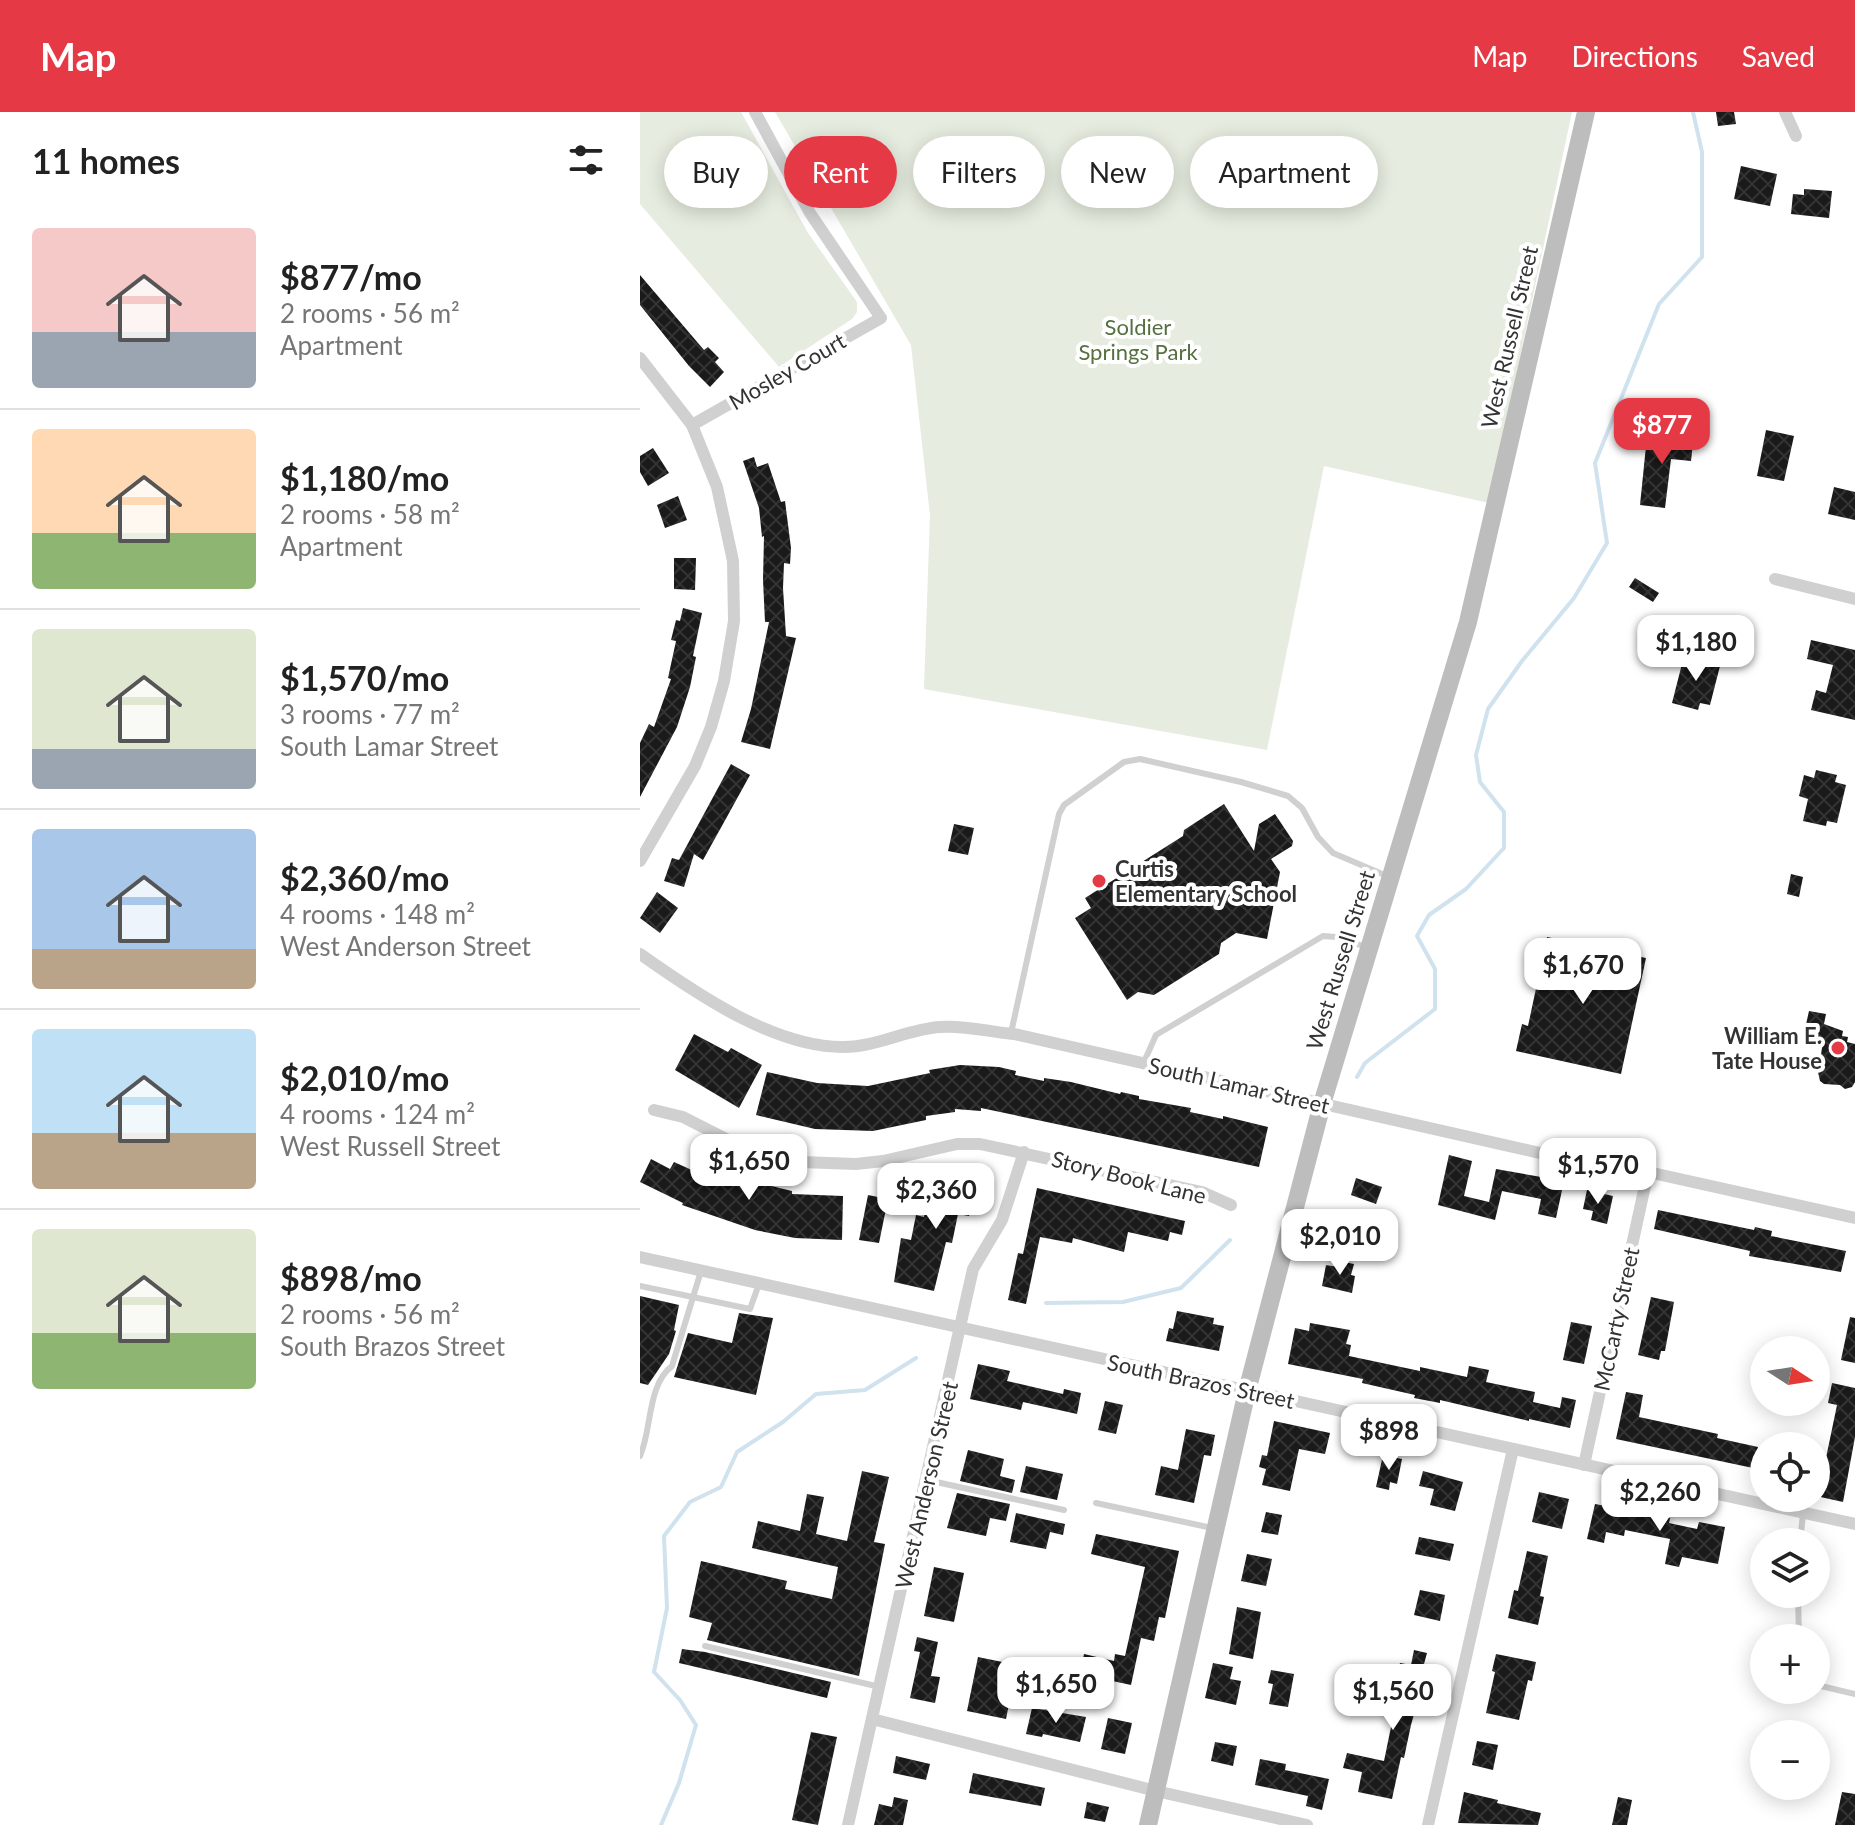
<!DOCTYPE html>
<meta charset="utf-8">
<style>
body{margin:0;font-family:Lato,sans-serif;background:#f2f2f2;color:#222;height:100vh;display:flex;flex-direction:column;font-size:30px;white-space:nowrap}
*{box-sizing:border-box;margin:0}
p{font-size:26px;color:#767676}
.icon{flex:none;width:44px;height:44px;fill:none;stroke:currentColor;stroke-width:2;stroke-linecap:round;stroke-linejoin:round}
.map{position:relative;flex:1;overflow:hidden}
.panel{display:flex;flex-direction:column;background:#fff;width:640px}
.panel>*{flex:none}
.top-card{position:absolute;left:24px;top:24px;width:760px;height:72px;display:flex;gap:16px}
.needle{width:52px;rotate:102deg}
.tools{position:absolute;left:1110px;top:1224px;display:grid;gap:16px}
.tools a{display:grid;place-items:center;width:80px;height:80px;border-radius:50%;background:#fff;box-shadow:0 4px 20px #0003;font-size:40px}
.price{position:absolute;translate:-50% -68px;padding:0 18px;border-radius:16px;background:#fff;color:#222;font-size:26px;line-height:52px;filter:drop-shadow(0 2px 4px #0008)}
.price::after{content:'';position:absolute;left:50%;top:48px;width:24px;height:18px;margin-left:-12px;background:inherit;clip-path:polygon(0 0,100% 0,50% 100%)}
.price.on{background:#e63946;color:#fff}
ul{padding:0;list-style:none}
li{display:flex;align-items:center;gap:24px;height:200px;padding:0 32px}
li+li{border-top:2px solid #e0e0e0}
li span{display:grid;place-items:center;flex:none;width:224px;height:160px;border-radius:8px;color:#555}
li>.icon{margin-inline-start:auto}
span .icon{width:96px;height:96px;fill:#fffc;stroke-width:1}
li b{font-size:34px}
h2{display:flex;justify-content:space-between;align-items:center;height:96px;padding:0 32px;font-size:34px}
.tag{padding:0 28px;border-radius:36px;background:#fff;box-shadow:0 4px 20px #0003;font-size:28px;line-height:72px}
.tag.on{background:#e63946;color:#fff}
header{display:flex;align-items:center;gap:48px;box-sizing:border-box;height:112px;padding:0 40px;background:#e63946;color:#fff}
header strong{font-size:38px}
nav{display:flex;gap:44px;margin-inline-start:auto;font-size:28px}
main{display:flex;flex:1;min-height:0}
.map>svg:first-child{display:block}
.park{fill:#e6ecdf}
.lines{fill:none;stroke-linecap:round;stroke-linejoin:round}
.stream{stroke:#cfe2ee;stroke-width:4}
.building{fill:url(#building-cross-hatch)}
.lane{stroke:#d0d0d0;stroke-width:6}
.street{stroke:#d0d0d0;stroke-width:12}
.secondary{stroke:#bdbdbd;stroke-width:18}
.poi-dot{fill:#e63946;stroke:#fff;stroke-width:3}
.labels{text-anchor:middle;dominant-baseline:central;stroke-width:8;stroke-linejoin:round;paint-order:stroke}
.park-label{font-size:22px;fill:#56703f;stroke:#fff}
.street-label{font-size:22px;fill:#333;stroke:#fff}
.poi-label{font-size:22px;font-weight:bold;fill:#333;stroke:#fff;text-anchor:start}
</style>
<header>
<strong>Map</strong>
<nav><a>Map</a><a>Directions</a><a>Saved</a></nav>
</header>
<main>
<section class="panel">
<h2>11 homes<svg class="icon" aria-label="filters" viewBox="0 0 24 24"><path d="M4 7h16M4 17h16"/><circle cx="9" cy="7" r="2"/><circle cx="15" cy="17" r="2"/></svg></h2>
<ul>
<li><span style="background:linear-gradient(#f6c9c9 65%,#9aa5b1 0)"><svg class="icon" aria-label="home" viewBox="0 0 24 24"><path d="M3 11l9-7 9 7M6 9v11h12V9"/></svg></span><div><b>$877/mo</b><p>2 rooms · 56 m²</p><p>Apartment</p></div></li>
<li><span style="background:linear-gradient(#ffd9b3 65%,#8fb573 0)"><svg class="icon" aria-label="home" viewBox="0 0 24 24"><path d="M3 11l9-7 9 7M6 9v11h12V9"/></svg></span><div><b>$1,180/mo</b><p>2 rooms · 58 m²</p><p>Apartment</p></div></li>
<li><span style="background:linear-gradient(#dfe7d0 75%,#9aa5b1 0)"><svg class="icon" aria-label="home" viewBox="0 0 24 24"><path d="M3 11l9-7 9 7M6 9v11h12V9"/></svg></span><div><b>$1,570/mo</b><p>3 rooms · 77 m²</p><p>South Lamar Street</p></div></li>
<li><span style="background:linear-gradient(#a9c7e8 75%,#b9a48a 0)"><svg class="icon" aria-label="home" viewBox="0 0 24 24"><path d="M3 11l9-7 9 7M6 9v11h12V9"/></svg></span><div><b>$2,360/mo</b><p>4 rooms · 148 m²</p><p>West Anderson Street</p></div></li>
<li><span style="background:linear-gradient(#bfe0f5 65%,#b9a48a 0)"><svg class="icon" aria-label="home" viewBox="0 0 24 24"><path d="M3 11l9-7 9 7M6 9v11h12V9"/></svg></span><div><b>$2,010/mo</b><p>4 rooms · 124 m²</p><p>West Russell Street</p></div></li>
<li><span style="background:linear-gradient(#dfe7d0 65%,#8fb573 0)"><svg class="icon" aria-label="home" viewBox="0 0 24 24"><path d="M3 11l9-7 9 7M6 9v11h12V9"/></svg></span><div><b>$898/mo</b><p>2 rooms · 56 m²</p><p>South Brazos Street</p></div></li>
</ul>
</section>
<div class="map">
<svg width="1215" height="1713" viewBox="0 0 1215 1713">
<defs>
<pattern id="building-cross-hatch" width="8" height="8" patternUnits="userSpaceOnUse" patternTransform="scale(2)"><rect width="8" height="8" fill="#1a1a1a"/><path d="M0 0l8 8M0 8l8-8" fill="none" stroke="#333"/></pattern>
</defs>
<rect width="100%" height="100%" fill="#fff"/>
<g class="park">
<polygon points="0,0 101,0 168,121 217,190 217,200 212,207 139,255 0,92"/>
<polygon points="135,0 932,0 849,391 684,354 627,638 284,577 290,403 271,233"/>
</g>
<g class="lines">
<g class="stream">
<polyline points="717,965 725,951 795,897 795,857 777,824 789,803 826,777 864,736 864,700 840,670 836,643 848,597 882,549 934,486 967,431 955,351 1019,192 1062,145 1062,40 1053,0"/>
<polyline points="406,1191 483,1190 541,1176 590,1128"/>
<polyline points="21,1713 39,1671 56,1613 40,1588 14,1560 27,1496 24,1424 50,1390 81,1375 97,1340 143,1310 176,1282 225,1278 276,1246"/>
</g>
</g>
<g class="building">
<polygon points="1076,0 1094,0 1096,12 1078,14"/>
<polygon points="1101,54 1137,62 1130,94 1094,87"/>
<polygon points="1164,77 1192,79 1189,106 1151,102 1153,82 1164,83"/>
<polygon points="0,163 64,238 68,235 79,246 75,250 84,260 70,275 49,254 0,193"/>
<polygon points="1126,318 1154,324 1144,369 1117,364"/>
<polygon points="1035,320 1054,322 1051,349 1031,347 1025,396 1000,393 1007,324 1034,327"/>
<polygon points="13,336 29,361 8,374 0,360 0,344"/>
<polygon points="114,345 117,355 128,351 141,390 145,389 151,436 150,452 144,451 143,476 146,524 156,526 130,637 101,630 111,597 129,510 125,510 123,468 124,424 122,425 119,396 103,349"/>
<polygon points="1194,375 1215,380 1215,408 1188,402"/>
<polygon points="38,384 47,408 25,416 17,393"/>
<polygon points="34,446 56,446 55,478 34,477"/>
<polygon points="995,466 1019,481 1013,490 989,475"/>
<polygon points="43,496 62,501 53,544 56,545 50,575 37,615 0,685 0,631 9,612 14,615 31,567 28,566 36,529 31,528 36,508 40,509"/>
<polygon points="1171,528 1215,538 1215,608 1171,598 1176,578 1186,581 1193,553 1167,547"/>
<polygon points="1044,544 1080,554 1070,593 1060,591 1058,598 1032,591"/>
<polygon points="91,652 110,663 83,712 63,748 54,742 44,775 24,769 32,746 39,748"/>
<polygon points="1176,658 1197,663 1195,670 1206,673 1197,711 1187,709 1186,714 1163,709 1168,687 1159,684 1164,663 1174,666"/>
<polygon points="584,692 614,739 619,712 635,702 653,729 652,734 631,747 640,760 627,827 596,821 581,831 579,842 514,883 498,880 487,888 435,806 451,796 445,786 543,724 544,718"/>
<polygon points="314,712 334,716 328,743 308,739"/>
<polygon points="1151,762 1163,765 1159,785 1147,782"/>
<polygon points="17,780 38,796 20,821 0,806"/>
<polygon points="907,825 1006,846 981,962 876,939 882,912 888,914"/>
<polygon points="1169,899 1186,902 1184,912 1203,919 1202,924 1208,925 1207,930 1215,932 1215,970 1212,975 1205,977 1200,973 1184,972 1180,969 1178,960 1183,930 1163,926"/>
<polygon points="54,922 88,940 91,936 122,953 99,996 35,958"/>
<polygon points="320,953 359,955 376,959 375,963 404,969 404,966 431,970 480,982 481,980 499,984 499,987 551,996 550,1000 583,1007 583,1004 628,1015 619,1055 341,996 341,999 315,997 315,1000 286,1004 286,1008 233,1019 175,1017 116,1003 127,960 177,971 228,974 290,961 289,958"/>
<polygon points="809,1043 832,1049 824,1084 849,1090 856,1057 924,1069 916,1106 898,1102 901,1087 862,1079 855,1108 798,1093"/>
<polygon points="11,1047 30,1057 34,1050 54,1059 57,1049 110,1069 152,1079 152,1082 203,1084 202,1128 155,1126 115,1118 42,1093 43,1091 0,1070"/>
<polygon points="329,1056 343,1059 339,1080 335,1079 329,1104 318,1102 312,1131 306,1130 294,1179 254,1170 261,1126 271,1128 276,1103 284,1105 290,1076 309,1080 313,1059 328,1062"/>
<polygon points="716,1066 742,1075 736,1092 711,1083"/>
<polygon points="397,1076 545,1109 542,1123 530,1120 528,1129 488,1120 484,1140 433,1126 432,1131 400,1125 386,1192 368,1188 378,1141 383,1142"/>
<polygon points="947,1078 973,1084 967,1112 951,1108 953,1099 943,1097"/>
<polygon points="228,1083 248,1087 239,1131 219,1128"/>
<polygon points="1018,1098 1114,1118 1115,1115 1132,1119 1131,1124 1206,1139 1201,1160 1109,1144 1110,1139 1014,1117"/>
<polygon points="699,1149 714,1152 711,1163 715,1164 712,1181 682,1174 686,1153 698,1155"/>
<polygon points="0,1184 39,1193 34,1218 36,1219 29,1242 8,1273 0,1271"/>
<polygon points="1011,1185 1034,1190 1025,1239 1021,1239 1019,1248 998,1243"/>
<polygon points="537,1199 574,1206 573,1212 584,1214 579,1239 526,1229 529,1216 533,1217"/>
<polygon points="99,1201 133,1206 116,1283 34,1265 48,1221 92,1231"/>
<polygon points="1210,1205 1215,1206 1215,1251 1201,1248"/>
<polygon points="931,1210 952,1214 944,1252 923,1248"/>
<polygon points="670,1211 710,1218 706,1232 711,1233 709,1244 780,1259 780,1255 827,1265 829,1254 849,1258 846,1270 895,1280 893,1290 920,1296 922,1285 936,1288 930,1316 889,1307 889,1309 800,1288 800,1291 774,1286 775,1283 722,1271 723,1267 648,1252 655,1216 669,1219"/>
<polygon points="338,1252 370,1259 367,1269 423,1282 424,1277 441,1281 437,1302 383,1290 381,1298 330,1287"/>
<polygon points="1192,1271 1215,1276 1215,1325 1203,1390 1176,1384 1182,1345 1186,1346 1197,1293 1188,1291"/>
<polygon points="986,1280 1003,1283 999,1305 1078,1322 1077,1326 1118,1335 1113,1356 976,1327"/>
<polygon points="465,1289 483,1293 476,1322 458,1318"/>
<polygon points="634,1309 690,1321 685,1342 659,1337 650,1379 622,1373 626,1357 619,1355 622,1343 627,1344"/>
<polygon points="546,1317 575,1323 571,1344 564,1343 554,1391 515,1383 521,1354 538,1358"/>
<polygon points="328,1338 364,1347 360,1364 375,1368 372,1381 320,1369"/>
<polygon points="743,1343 762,1347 757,1372 750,1370 749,1378 736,1375"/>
<polygon points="386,1354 423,1362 417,1388 380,1380"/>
<polygon points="222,1359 249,1365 234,1430 245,1432 219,1564 67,1528 72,1511 49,1505 61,1449 147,1469 145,1477 192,1487 198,1455 112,1436 118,1409 160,1419 167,1382 184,1385 176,1422 207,1429"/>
<polygon points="783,1359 823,1370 815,1399 790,1393 794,1377 779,1374"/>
<polygon points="899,1380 929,1387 922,1417 892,1410"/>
<polygon points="317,1381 370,1392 366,1409 350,1406 346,1424 307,1416"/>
<polygon points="955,1392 1030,1406 1029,1411 1057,1417 1059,1410 1085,1415 1078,1452 1042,1445 1039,1455 1025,1452 1030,1427 985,1418 984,1424 966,1420 964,1431 947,1427"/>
<polygon points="626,1400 642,1403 638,1423 621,1420"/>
<polygon points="376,1401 425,1412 423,1423 410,1420 406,1437 370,1430"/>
<polygon points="456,1422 539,1439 525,1506 519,1505 514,1529 501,1526 491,1573 440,1562 444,1542 474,1549 475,1542 485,1544 505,1455 451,1442"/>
<polygon points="779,1425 814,1432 810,1449 775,1442"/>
<polygon points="887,1439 908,1444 900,1484 904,1485 898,1513 868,1506 874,1478 878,1479"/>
<polygon points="607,1442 632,1447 626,1474 601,1469"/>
<polygon points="294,1455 324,1461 314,1510 284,1504"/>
<polygon points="780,1478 805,1483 800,1509 774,1503"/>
<polygon points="597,1495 621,1500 613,1547 589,1542"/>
<polygon points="277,1525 298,1530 291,1564 300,1565 295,1591 270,1586 280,1540 274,1539"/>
<polygon points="42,1537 65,1540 191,1570 187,1586 39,1551"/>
<polygon points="774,1538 787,1541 784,1552 789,1553 783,1582 780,1581 771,1613 764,1646 761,1645 752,1687 718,1680 722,1660 703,1656 707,1641 744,1649 759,1576 754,1575 760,1551 771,1553"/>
<polygon points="856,1542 896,1550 892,1569 888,1568 879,1608 846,1601 855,1560 852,1559"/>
<polygon points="338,1545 377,1553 366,1607 327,1599"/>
<polygon points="573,1551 593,1555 590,1567 601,1569 596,1593 565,1586"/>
<polygon points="631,1558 654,1562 648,1595 629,1592 633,1572 628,1571"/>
<polygon points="392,1596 446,1605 440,1630 403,1622 402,1625 386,1622"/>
<polygon points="468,1606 492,1611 485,1642 461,1637"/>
<polygon points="171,1620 197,1625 178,1713 152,1708"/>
<polygon points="837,1629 858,1633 853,1658 832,1653"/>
<polygon points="575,1630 597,1634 593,1654 571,1649"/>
<polygon points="256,1644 290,1652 286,1668 253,1661"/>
<polygon points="620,1647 646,1652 645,1658 689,1667 682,1698 666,1694 668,1684 615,1673"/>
<polygon points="333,1661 405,1676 401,1694 329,1681"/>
<polygon points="824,1680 858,1688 857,1691 901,1701 898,1713 818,1711"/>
<polygon points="1202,1680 1215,1682 1215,1713 1195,1713"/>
<polygon points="254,1685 268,1688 263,1713 234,1713 239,1692 252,1695"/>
<polygon points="978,1685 992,1688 987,1713 972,1713"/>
<polygon points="447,1690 469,1695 465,1710 444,1706"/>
</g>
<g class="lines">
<g class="lane">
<polyline points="371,921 419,702 424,693 484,650 500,647 601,670 648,684 662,696 678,725 693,741 747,764"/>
<polyline points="504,950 516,923 683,824 696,825 726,835"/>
<polyline points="0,1174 110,1197 119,1172"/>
<path d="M0 1344C12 1318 7 1273 32 1254L61 1159"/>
<polyline points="287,1368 424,1398"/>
<polyline points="456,1391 572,1416"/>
<polyline points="1160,1430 1163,1402"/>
<polyline points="1158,1482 1159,1526"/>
<polyline points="65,1534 240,1575"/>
<polyline points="1176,1568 1181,1574 1215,1582"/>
</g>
<g class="street">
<polyline points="1145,0 1156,24"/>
<polyline points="0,246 52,313 77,375 93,449 94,509 84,569 71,615 55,654 0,749"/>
<polyline points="52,313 241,206 170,101 115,0"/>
<polyline points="1135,467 1215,487"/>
<path d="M0 842C55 881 135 936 204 935 236 935 268 917 300 915 324 913 350 920 374 922L953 1053 1008 1060 1215 1106"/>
<polyline points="14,998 43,1005 100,1034 161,1050 216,1052 243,1049 317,1032 340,1032 562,1080 591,1093"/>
<polyline points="0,1145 1215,1412"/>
<polyline points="944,1353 1008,1060"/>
<polyline points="232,1607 516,1679 667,1713"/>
<polyline points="208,1713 333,1157 362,1108 384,1040"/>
<polyline points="788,1713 873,1337"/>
</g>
<polyline class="secondary" points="508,1713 607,1279 682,992 828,510 946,0"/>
</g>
<g class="poi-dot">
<circle cx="459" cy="769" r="8"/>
<circle cx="1198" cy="936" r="8"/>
</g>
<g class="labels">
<g class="park-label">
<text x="498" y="214">Soldier<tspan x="498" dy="25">Springs Park</tspan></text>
</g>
<g class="street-label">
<text transform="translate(869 225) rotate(-77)">West Russell Street</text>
<text transform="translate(147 259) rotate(-30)">Mosley Court</text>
<text transform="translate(700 848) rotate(-73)">West Russell Street</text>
<text transform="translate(599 973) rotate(13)">South Lamar Street</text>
<text transform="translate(489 1065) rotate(14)">Story Book Lane</text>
<text transform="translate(976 1207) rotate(-78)">McCarty Street</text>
<text transform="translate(561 1269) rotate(12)">South Brazos Street</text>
<text transform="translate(286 1373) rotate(-77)">West Anderson Street</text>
</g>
<g class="poi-label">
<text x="475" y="756">Curtis<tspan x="475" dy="25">Elementary School</tspan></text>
<text x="1182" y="923" text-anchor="end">William E.<tspan x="1182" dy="25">Tate House</tspan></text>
</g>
</g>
</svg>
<div class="tools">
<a><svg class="needle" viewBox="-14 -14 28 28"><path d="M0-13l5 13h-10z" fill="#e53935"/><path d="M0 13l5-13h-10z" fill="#767676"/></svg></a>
<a><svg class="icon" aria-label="locate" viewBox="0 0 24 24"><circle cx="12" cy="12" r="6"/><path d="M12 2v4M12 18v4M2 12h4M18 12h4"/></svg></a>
<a><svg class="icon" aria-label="layers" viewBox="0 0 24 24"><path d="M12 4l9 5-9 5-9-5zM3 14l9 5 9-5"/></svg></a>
<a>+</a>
<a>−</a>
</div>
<b class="price on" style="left:1022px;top:354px">$877</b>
<b class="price" style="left:1056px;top:571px">$1,180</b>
<b class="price" style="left:943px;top:894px">$1,670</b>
<b class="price" style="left:109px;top:1090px">$1,650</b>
<b class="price" style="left:958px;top:1094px">$1,570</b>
<b class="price" style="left:296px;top:1119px">$2,360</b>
<b class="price" style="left:700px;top:1165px">$2,010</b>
<b class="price" style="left:749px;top:1360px">$898</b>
<b class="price" style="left:1020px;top:1421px">$2,260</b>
<b class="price" style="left:416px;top:1613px">$1,650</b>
<b class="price" style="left:753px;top:1620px">$1,560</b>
<div class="top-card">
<a class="tag">Buy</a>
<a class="tag on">Rent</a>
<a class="tag">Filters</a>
<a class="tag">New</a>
<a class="tag">Apartment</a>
</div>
</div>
</main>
